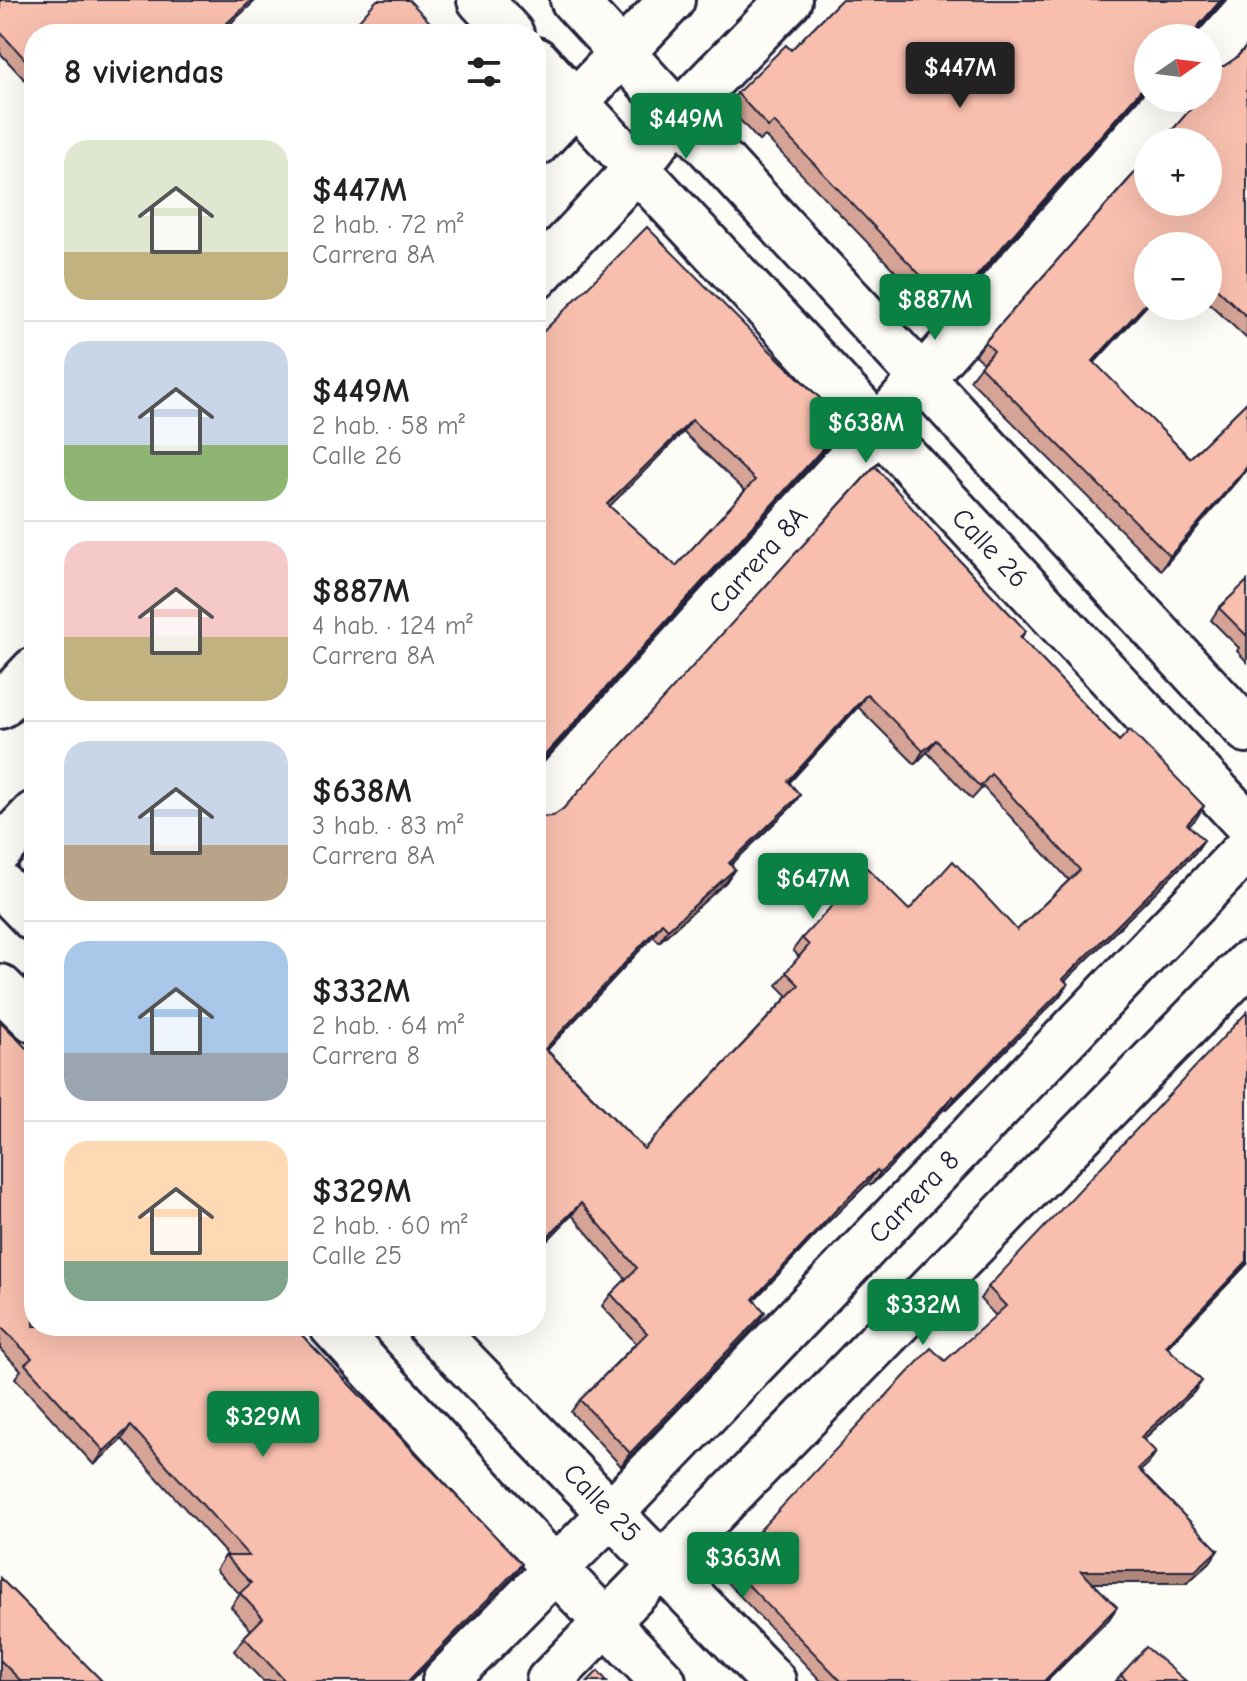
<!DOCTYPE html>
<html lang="es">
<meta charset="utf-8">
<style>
body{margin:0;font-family:"Comic Neue",sans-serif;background:#f6f6f6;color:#222;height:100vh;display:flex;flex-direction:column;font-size:30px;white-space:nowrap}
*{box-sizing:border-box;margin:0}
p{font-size:26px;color:#767676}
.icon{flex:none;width:44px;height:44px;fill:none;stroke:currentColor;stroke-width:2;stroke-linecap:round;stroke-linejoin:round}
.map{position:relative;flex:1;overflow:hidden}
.details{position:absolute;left:24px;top:24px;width:522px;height:1312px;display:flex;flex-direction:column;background:#fff;border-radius:32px;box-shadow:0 8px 32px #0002}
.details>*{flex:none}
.needle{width:52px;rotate:76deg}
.controls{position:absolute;left:1134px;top:24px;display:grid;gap:16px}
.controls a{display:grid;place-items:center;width:88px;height:88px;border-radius:50%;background:#fff;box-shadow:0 8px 32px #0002;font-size:40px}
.price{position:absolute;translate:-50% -68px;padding:0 18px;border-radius:8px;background:#0b8043;color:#fff;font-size:26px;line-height:52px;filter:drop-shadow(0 2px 4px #0008)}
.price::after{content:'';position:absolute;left:50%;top:48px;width:24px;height:18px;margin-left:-12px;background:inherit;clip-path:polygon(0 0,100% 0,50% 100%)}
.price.on{background:#222;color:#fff}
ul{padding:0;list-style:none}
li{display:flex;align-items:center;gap:24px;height:200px;padding:0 40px}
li+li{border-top:2px solid #e0e0e0}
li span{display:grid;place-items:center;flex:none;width:224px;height:160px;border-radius:24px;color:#555}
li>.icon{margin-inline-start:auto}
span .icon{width:96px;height:96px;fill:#fffc;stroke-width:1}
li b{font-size:34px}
h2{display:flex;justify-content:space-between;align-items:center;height:96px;padding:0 40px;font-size:34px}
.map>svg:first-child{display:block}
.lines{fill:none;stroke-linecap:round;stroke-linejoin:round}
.street-casing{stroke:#22223b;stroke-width:50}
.secondary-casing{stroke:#22223b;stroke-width:50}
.street{stroke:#fdfcf7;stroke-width:44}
.secondary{stroke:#fdfcf7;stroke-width:44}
.wall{fill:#d5a496;stroke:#22223b;stroke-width:2;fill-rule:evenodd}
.shaded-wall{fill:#ae867a;stroke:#22223b;stroke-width:2}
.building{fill:#f8bfae;stroke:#22223b;stroke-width:2;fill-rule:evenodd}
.labels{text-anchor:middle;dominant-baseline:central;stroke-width:6;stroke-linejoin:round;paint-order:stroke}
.street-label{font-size:28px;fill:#22223b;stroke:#fdfcf7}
</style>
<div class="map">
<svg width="1247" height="1681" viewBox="0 0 1247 1681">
<rect width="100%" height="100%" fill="#fdfcf7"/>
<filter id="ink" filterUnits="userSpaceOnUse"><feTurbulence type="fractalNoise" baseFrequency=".0125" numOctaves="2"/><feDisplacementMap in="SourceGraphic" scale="16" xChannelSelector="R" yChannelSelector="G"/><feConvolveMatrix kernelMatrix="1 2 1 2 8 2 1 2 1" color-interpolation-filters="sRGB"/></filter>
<g filter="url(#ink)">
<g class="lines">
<g class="street-casing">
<g id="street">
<polyline points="480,0 511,34"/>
<polyline points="573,0 1247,730"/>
<polyline points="1208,55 1247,11"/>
<polyline points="536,60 1247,824"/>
<polyline points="536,805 878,428 1170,98"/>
<polyline points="0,884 34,919"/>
<polyline points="0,987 34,1020"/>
<polyline points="332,1326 554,1568 663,1681"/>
<polyline points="430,1326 773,1681"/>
</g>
</g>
<g class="secondary-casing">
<g id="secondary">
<polyline points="536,144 672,0"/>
<polyline points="536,277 636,169 678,114 789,0"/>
<polyline points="0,706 34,670"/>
<polyline points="0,850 34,814"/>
<polyline points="445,1681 611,1513 1247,848"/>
<polyline points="549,1681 1247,964"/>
</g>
</g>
<use href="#street" class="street"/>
<use href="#secondary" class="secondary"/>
</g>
<g class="wall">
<polygon points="0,0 256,0 219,34 34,34 34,90 0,53"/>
<polygon points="841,0 1223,0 1195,32 1148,38 941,319 765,136 759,141 728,107 737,93 791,50"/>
<polygon points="358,21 441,34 351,34 349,32"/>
<polygon points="1247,46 1247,339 1208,302 1208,246 1148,246 1148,304 1094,363 1190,458 1247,402 1247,469 1161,570 970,380 983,363 976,355 985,342 1192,109 1195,102 1194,98 1208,98 1212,66 1224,66 1236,58"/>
<path d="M536 339 766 347 846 423 837 435 536 768ZM683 432 745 491 676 566 609 506Z"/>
<path d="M944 544 1026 631 1021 638 1119 741 1204 806 1189 826 1195 853 1065 981 1068 984 1059 997 946 1110 944 1109 889 1168 871 1185 868 1183 827 1223 754 1300 757 1324 621 1466 571 1412 580 1400 636 1343 602 1306 611 1294 626 1279 572 1215 536 1252 540 817 553 816ZM858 707 915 764 927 752 972 799 983 787 1069 880 1017 930 909 910 802 938 793 950 799 957 777 985 788 996 644 1149 547 1050 653 936 659 942 726 882 731 865 791 807 800 795 789 783Z"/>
<polygon points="1247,581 1247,662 1237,651 1239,648 1211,620 1219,608"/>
<polygon points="0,1021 522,1564 512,1578 411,1681 263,1681 234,1651 244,1637 251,1630 231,1607 240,1594 216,1570 225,1556 228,1556 122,1439 94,1465 15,1378 21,1370 0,1349"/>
<polygon points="1247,1264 1167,1347 1194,1392 1143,1440 1156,1452 1148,1464 1140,1471 1218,1550 1210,1562 1187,1583 1093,1583 1117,1607 1109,1619 1047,1681 821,1681 720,1575 728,1564 945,1361 996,1316 980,1299 988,1287"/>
<polygon points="0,1578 102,1681 0,1681"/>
<polygon points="1121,1675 1186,1681 1116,1681"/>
</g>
<g class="shaded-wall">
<polygon points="252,0 256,0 219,34 215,34"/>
<polygon points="1221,0 1223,0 1190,38 1199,25"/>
<polygon points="1148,82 1148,85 941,319 950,306"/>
<polygon points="1148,301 1148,304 1084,374 1093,361"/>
<polygon points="692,420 683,432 599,517 607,504"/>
<polygon points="846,423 837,435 536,768 536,765"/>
<polygon points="1247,467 1247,469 1161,570 1170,556"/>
<polygon points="867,694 858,707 779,794 788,781"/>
<polygon points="936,740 927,752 915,764 923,751"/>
<polygon points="800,795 791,807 720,875 729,863"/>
<polygon points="1204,806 1196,819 1178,837 1187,824"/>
<polygon points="1204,840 1195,853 1054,992 1063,979"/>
<polygon points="735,869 726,882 659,942 668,929"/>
<polygon points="662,923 653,936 537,1061 545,1049"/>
<polygon points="1068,984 1059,997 946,1110 955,1098"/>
<polygon points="953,1096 944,1109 889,1168 871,1185 880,1173"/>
<polygon points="877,1170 868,1183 827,1223 744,1311 753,1299 836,1210"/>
<polygon points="581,1203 572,1215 536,1252 536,1248"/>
<polygon points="1247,1261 1247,1264 1157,1358 1166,1346"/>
<polygon points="765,1312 757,1324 621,1466 630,1453"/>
<polygon points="1202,1381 1194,1392 1133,1449 1141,1437"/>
<polygon points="131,1426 122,1439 94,1465 104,1451"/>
<polygon points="1156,1452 1148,1464 1129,1481 1138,1469"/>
<polygon points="1218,1550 1210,1562 1187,1583 1072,1583 1081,1571"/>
<polygon points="522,1564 512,1578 411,1681 408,1681"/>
<polygon points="1117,1607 1109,1619 1047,1681 1044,1681"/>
</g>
<g class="building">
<polygon points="0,0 252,0 215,34 34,34 34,69 0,32"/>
<polygon points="377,0 409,0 441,34 370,34 358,21"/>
<polygon points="841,0 1221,0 1199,25 1193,38 1148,38 1148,82 950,306 774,122 768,127 737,93 786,45 791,50"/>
<polygon points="1247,46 1247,317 1208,280 1208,246 1148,246 1148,301 1093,361 1190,458 1247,402 1247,467 1170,556 980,366 994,351 985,342 1148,158 1148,202 1208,202 1208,142 1162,142 1200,98 1208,98 1208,64 1212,66 1224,66 1236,58"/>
<path d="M647 227 766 347 846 423 536 765V339ZM692 420 755 480 676 566 607 504Z"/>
<path d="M875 466 944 544 1026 631 1020 637 1119 741 1130 730 1204 806 1187 824 1204 840 1063 979 1068 984 955 1098 953 1096 898 1156 880 1173 877 1170 836 1210 753 1299 765 1312 630 1453 580 1400 647 1333 611 1294 637 1268 581 1203 536 1248V815L540 817 553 816 563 809ZM867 694 923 751 936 740 980 787 991 774 1080 870 1017 930 953 861 909 910 867 868 802 938 809 945 786 972 799 985 644 1149 545 1049 662 923 668 929 735 869 729 863 800 795 788 781Z"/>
<polygon points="1247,581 1247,636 1219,608"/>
<polygon points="1247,1012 1247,1261 1166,1346 1202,1381 1141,1437 1156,1452 1138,1469 1218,1550 1195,1571 1081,1571 1117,1607 1044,1681 841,1681 728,1564 931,1348 945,1361 1006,1306 988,1287"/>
<polygon points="0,1021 34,1056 34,1326 293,1326 522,1564 408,1681 285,1681 244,1637 263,1618 240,1593 251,1583 225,1556 249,1556 131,1426 104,1451 25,1364 32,1358 0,1326"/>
<polygon points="0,1578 102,1681 21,1681 0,1660"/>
<polygon points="1146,1647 1186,1681 1127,1681 1121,1675"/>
<polygon points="598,1671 607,1681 588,1681"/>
</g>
</g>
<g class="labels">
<g class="street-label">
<text transform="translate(990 548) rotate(47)">Calle 26</text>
<text transform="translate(758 560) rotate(-48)">Carrera 8A</text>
<text transform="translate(914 1197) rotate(-46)">Carrera 8</text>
<text transform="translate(602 1503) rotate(46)">Calle 25</text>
</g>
</g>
</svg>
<div class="controls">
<a><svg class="needle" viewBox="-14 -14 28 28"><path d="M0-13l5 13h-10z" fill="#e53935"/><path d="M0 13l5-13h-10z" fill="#767676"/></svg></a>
<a>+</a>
<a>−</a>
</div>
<b class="price on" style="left:960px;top:110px">$447M</b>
<b class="price" style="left:686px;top:161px">$449M</b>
<b class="price" style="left:935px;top:342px">$887M</b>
<b class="price" style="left:866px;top:465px">$638M</b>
<b class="price" style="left:813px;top:921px">$647M</b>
<b class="price" style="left:923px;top:1347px">$332M</b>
<b class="price" style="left:263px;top:1459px">$329M</b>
<b class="price" style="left:743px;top:1600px">$363M</b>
<section class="details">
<h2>8 viviendas<svg class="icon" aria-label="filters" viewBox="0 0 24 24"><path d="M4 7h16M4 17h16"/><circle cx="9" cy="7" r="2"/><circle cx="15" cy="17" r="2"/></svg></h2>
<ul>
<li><span style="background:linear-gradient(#dfe7d0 70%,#c2b280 0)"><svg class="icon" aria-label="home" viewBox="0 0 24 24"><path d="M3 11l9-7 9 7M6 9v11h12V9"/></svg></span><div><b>$447M</b><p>2 hab. · 72 m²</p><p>Carrera 8A</p></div></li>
<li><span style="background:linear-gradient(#c9d6e8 65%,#8fb573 0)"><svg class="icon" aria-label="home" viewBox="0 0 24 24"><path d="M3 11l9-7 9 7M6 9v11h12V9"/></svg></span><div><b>$449M</b><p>2 hab. · 58 m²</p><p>Calle 26</p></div></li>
<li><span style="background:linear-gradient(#f6c9c9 60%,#c2b280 0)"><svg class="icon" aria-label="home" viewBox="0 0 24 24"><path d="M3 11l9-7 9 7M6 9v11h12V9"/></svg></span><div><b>$887M</b><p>4 hab. · 124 m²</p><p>Carrera 8A</p></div></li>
<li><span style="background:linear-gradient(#c9d6e8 65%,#b9a48a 0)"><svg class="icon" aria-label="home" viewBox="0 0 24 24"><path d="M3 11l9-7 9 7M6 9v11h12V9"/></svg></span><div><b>$638M</b><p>3 hab. · 83 m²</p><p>Carrera 8A</p></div></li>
<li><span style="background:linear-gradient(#a9c7e8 70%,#9aa5b1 0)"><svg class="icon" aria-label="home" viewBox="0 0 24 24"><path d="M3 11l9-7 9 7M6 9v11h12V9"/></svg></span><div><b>$332M</b><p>2 hab. · 64 m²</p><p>Carrera 8</p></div></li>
<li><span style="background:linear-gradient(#ffd9b3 75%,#7fa58c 0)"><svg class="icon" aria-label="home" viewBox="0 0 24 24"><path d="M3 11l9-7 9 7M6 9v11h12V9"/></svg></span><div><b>$329M</b><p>2 hab. · 60 m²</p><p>Calle 25</p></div></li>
</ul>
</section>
</div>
